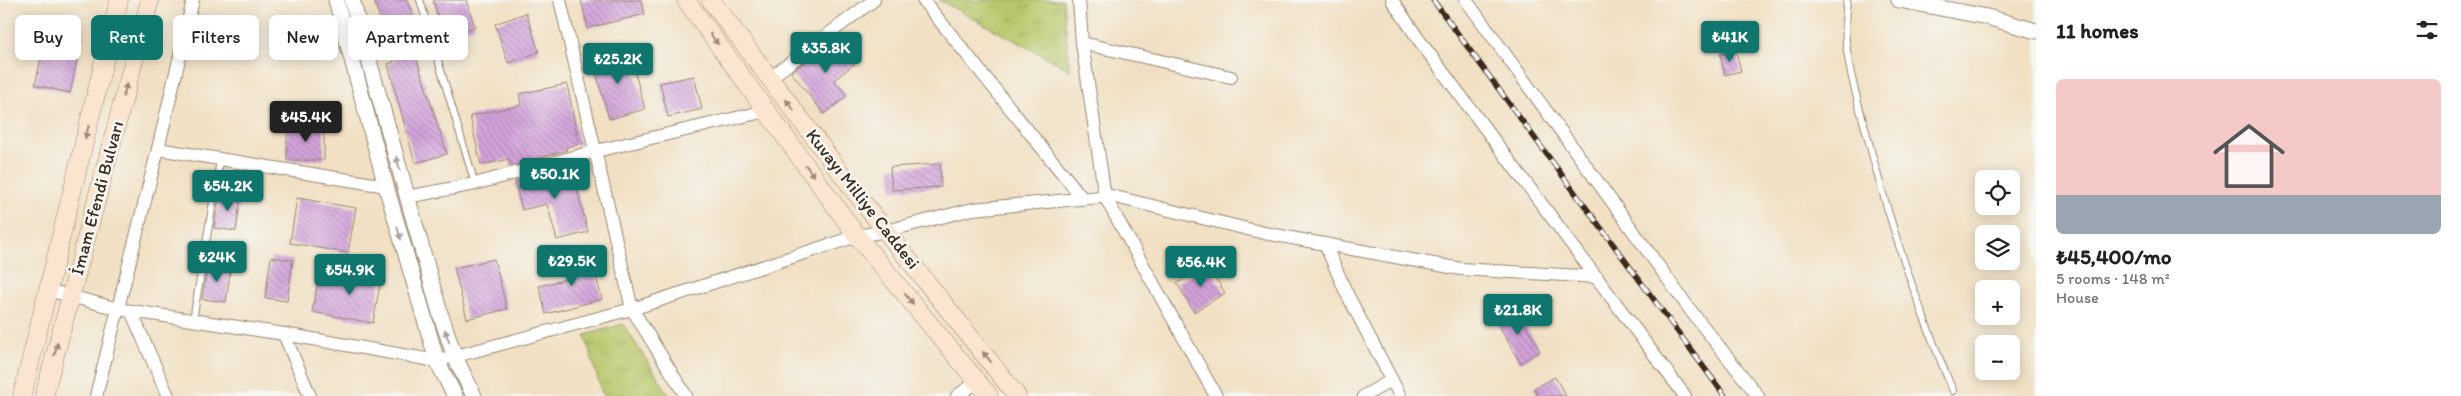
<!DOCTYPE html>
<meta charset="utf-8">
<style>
body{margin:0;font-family:Itim,sans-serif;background:#f6f6f6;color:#222;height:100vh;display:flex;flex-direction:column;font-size:19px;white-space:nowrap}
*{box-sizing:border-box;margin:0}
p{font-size:16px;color:#767676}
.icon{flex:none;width:28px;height:28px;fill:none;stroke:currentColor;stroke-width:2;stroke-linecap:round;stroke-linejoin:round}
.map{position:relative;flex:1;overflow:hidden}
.details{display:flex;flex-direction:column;background:#fff;width:425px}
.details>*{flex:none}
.guide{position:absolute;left:15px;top:15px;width:475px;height:45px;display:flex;gap:10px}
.tools{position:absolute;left:1975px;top:170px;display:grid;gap:10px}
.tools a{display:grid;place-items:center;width:45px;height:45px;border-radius:8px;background:#fff;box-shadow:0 2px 12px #0003;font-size:25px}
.price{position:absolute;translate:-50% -42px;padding:0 11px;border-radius:5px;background:#0f766e;color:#fff;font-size:16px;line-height:32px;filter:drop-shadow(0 1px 2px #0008)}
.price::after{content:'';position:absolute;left:50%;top:30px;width:15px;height:11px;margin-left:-8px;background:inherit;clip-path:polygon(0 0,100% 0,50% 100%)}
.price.current{background:#222;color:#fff}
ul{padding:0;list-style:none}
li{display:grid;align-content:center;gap:10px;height:265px;padding:0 20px}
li+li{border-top:1px solid #e0e0e0}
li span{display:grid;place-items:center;height:155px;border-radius:8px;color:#555}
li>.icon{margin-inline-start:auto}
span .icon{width:90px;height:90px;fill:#fffc;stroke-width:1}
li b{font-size:21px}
h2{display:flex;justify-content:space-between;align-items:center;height:60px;padding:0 20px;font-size:21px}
.tag{padding:0 18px;border-radius:8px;background:#fff;box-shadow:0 2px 12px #0003;font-size:18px;line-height:45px}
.tag.current{background:#0f766e;color:#fff}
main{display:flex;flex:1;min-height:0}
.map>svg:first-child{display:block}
.grass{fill:url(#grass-tufts);stroke:#797843}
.building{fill:url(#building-back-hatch)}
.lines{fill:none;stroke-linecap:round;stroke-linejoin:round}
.service-casing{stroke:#968570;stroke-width:8}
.minor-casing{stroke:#968570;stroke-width:14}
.tertiary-casing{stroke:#968570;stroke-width:17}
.secondary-casing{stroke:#968570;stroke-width:19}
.service{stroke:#fff;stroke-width:6}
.minor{stroke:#fff;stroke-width:12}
.tertiary{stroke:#fff;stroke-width:15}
.secondary{stroke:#fce5d0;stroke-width:18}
.rail-casing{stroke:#3b2a1e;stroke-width:5.5}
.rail{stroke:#f6f6f2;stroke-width:4;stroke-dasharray:11;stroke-linecap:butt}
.oneway{fill:#9c8877}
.oneway2{fill:#a79f9a}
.labels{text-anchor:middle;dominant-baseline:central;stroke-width:5;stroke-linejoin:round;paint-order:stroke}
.street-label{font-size:18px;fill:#3b2a1e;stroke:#f6f6f2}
</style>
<main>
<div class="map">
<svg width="2036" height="396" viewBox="0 0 2036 396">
<defs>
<pattern id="grass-tufts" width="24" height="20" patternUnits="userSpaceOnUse" patternTransform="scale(1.25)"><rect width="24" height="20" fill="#b7c668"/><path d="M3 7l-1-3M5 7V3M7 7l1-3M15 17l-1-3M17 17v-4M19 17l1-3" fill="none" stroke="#9eaa5a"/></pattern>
<pattern id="building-back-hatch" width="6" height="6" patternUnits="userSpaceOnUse" patternTransform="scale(1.25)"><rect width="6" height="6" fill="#d3a3db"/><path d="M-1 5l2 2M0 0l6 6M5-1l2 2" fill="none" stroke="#ac85b1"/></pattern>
</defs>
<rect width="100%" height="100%" fill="#f6f6f2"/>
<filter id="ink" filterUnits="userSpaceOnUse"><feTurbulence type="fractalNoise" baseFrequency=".02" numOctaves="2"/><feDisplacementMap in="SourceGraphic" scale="10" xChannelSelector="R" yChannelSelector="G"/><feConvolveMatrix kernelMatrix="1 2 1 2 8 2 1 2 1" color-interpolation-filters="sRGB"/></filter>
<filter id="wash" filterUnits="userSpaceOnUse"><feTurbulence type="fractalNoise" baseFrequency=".0096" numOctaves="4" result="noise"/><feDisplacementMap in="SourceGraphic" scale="20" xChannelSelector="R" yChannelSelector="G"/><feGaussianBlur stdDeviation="1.12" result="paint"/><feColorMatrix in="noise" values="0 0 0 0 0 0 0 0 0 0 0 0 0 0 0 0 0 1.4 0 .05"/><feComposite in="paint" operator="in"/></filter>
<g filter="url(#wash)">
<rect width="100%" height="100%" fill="#f1e0c3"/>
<g class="grass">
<polygon points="939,0 1063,0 1070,70"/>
<polygon points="623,324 670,396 603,396 585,335"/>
</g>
<g id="blocks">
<g class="building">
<polygon points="374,0 407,0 422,48 414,51 447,154 415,163 388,64 394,62"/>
<polygon points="433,0 466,0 475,27 444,37"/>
<polygon points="581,0 641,0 645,14 588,28"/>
<polygon points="526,13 539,52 508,63 495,24"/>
<polygon points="48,27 83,34 70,93 35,85"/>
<polygon points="839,37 858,61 834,80 847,96 824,114 791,72"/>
<polygon points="619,51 622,61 631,59 645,109 609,119 592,58"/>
<polygon points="1736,51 1741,71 1725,75 1720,54"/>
<polygon points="694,76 702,109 668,117 660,83"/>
<polygon points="567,84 579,144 566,147 567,150 511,166 509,159 481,165 470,116 521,105 519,94"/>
<rect x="287" y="125" width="37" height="35"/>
<polygon points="940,164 941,187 892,190 890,167"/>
<polygon points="571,166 588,232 557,240 547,204 522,210 515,182"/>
<polygon points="220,192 241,195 236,231 214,228"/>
<polygon points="297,198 356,208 348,253 290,243"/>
<polygon points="590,254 602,299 546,314 539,286 568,279 563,261"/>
<polygon points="271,257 293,260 287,301 265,298"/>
<polygon points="494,259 507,309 467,319 454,268"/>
<polygon points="208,263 231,266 226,302 202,299"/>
<polygon points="1207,265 1225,293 1194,312 1177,283"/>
<polygon points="349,267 382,273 373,323 312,312 318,280 346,285"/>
<polygon points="1516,308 1540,351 1520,363 1496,320"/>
<polygon points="1555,377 1566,396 1538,396 1534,388"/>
</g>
</g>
</g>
<g filter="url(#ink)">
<use href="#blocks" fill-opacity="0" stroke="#968570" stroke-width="1"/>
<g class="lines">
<g class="service-casing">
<g id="service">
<polyline points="420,0 475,184"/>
<path d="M1847 0C1840 46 1855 91 1867 135 1889 222 1918 308 1953 391"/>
<polyline points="193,320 220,160"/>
</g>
</g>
<g class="minor-casing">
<g id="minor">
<polyline points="560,0 632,309 686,396"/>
<polyline points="923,0 1083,199"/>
<polyline points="1079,0 1082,43 1105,197 1216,396"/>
<polyline points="1392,0 1419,40 1685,396"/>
<polyline points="1466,0 1691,311 1758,396"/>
<polyline points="1082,43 1231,77"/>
<polyline points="770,78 874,0"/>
<polyline points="158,149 386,186"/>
<polyline points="407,197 475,184 596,151 766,111"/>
<polyline points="1325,244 1346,292 1400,396"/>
<polyline points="48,290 118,309 284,334 437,361 632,309 857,236 886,231 973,209 1111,196 1264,233 1461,269 1597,277"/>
<polyline points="131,311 168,396"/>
<polyline points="284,334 310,396"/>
<polyline points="96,396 158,149 193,0"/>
<polyline points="957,396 977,382"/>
<polyline points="1364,396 1392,380"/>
</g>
</g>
<g class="tertiary-casing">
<g id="tertiary">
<polyline points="336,0 386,186 437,361 455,396"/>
<polyline points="352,0 440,313 455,357 474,396"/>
<polyline points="1899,0 1987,17 2036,31"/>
</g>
</g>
<g class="secondary-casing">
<g id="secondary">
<polyline points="686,0 857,236 989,396"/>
<polyline points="711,0 865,205 1017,396"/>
<polyline points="22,396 119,0"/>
<polyline points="44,396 150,0"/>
</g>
</g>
<use href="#service" class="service"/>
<use href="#minor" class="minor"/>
<use href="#tertiary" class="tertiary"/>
<use href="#secondary" class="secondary"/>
<g class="rail-casing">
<polyline id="rail" points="1433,0 1725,396"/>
</g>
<use href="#rail" class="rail"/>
</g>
<defs><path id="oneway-solid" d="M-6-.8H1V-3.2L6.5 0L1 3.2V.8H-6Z" transform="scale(1.25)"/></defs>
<g class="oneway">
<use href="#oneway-solid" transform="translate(714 39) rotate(54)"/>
<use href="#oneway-solid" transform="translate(125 90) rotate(-75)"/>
<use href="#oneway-solid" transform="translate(790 105) rotate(-127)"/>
<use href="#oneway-solid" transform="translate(87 132) rotate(104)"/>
<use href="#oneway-solid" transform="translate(810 171) rotate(54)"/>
<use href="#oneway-solid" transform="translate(909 299) rotate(51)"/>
<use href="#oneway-solid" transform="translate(56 349) rotate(-75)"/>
<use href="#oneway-solid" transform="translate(987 357) rotate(-129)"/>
</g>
<g class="oneway2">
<use href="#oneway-solid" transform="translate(398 163) rotate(-105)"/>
<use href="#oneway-solid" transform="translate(399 233) rotate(74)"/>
<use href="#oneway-solid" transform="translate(447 336) rotate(-109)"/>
</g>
</g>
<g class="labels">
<g class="street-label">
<text transform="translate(97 198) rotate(-75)">İmam Efendi Bulvarı</text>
<text transform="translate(863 199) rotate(52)">Kuvayı Milliye Caddesi</text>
</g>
</g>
</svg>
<div class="tools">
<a><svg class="icon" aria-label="locate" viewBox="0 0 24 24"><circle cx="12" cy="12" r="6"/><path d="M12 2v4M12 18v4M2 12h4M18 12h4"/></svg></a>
<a><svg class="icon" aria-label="layers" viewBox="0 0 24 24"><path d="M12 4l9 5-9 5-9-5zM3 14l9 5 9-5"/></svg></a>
<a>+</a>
<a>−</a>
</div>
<b class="price" style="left:1730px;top:63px">₺41K</b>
<b class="price" style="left:826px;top:74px">₺35.8K</b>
<b class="price" style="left:618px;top:85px">₺25.2K</b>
<b class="price current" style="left:306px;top:143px">₺45.4K</b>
<b class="price" style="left:555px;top:200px">₺50.1K</b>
<b class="price" style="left:228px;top:212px">₺54.2K</b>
<b class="price" style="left:217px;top:283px">₺24K</b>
<b class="price" style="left:572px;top:287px">₺29.5K</b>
<b class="price" style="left:1201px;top:288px">₺56.4K</b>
<b class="price" style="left:350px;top:296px">₺54.9K</b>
<b class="price" style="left:1518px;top:336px">₺21.8K</b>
<div class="guide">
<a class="tag">Buy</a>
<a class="tag current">Rent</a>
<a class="tag">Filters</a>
<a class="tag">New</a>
<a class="tag">Apartment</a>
</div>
</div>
<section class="details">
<h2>11 homes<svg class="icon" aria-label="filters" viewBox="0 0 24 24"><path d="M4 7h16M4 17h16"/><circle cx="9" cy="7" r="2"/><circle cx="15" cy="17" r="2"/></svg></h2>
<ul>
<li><span style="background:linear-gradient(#f6c9c9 75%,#9aa5b1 0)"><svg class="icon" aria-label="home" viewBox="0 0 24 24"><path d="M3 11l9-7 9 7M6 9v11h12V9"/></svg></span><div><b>₺45,400/mo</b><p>5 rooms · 148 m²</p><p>House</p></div></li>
</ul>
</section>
</main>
